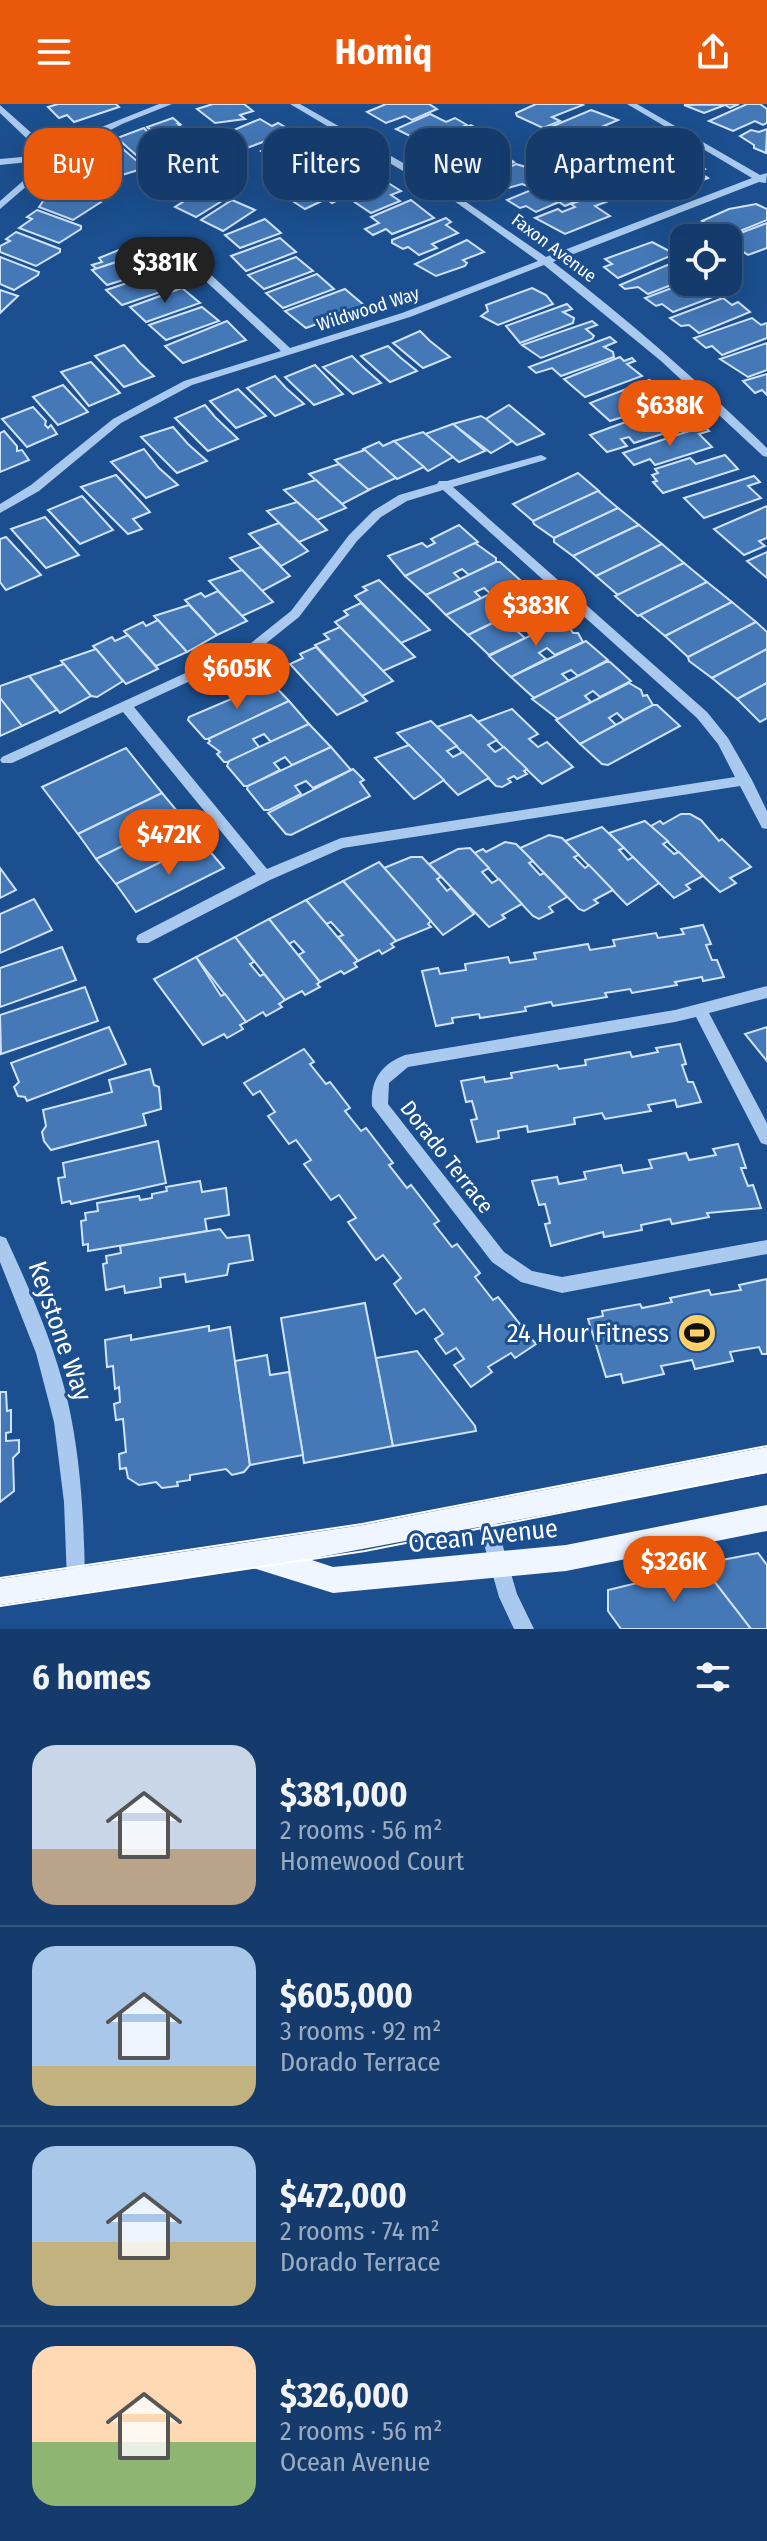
<!DOCTYPE html>
<meta charset="utf-8">
<style>
body{margin:0;font-family:"Fira Sans Condensed",sans-serif;background:#214673;color:#f1f3f6;height:100vh;display:flex;flex-direction:column;font-size:30px;white-space:nowrap}
*{box-sizing:border-box;margin:0}
p{font-size:26px;color:#9dadc1}
.icon{flex:none;width:44px;height:44px;fill:none;stroke:currentColor;stroke-width:2;stroke-linecap:round;stroke-linejoin:round}
.map{position:relative;height:1525px;overflow:hidden}
.panel{display:flex;flex-direction:column;background:#143b6b;flex:1}
.panel>*{flex:none}
.guide{position:absolute;left:24px;top:24px;width:720px;height:72px;display:flex;gap:16px}
.fabs{position:absolute;left:670px;top:120px;display:grid;gap:16px}
.fabs a{display:grid;place-items:center;width:72px;height:72px;border-radius:16px;background:#143b6b;box-shadow:0 8px 32px #0002,0 0 0 2px #33557e;font-size:40px}
.price{position:absolute;translate:-50% -68px;padding:0 18px;border-radius:28px;background:#ea580c;color:#fff;font-size:26px;line-height:52px;filter:drop-shadow(0 2px 4px #0008)}
.price::after{content:'';position:absolute;left:50%;top:48px;width:24px;height:18px;margin-left:-12px;background:inherit;clip-path:polygon(0 0,100% 0,50% 100%)}
.price.on{background:#222;color:#fff}
ul{padding:0;list-style:none}
li{display:flex;align-items:center;gap:24px;height:200px;padding:0 32px}
li+li{border-top:2px solid #33557e}
li span{display:grid;place-items:center;flex:none;width:224px;height:160px;border-radius:24px;color:#555}
li>.icon{margin-inline-start:auto}
span .icon{width:96px;height:96px;fill:#fffc;stroke-width:1}
li b{font-size:34px}
h2{display:flex;justify-content:space-between;align-items:center;height:96px;padding:0 32px;font-size:34px}
.tag{padding:0 28px;border-radius:24px;background:#143b6b;box-shadow:0 8px 32px #0002,0 0 0 2px #33557e;font-size:28px;line-height:72px}
.tag.on{background:#ea580c;color:#fff}
header{display:flex;justify-content:space-between;align-items:center;height:104px;padding:0 32px;background:#ea580c;color:#fff;font-size:36px;font-weight:700}
.map>svg:first-child{display:block}
.building{fill:#4478b7;stroke:#cfe3fa;stroke-width:2}
.lines{fill:none;stroke-linecap:round;stroke-linejoin:round}
.minor{fill:#a9c9ee;fill-rule:evenodd}
.major{fill:#f0f6ff;fill-rule:evenodd}
.tram{stroke:#fff;stroke-width:2}
.labels{text-anchor:middle;dominant-baseline:central;stroke-width:6;stroke-linejoin:round;paint-order:stroke}
.far-street-label{font-size:18px;fill:#fff;stroke:#1b4f8f}
.street-label{font-size:22px;fill:#fff;stroke:#1b4f8f}
.near-street-label{font-size:26px;fill:#fff;stroke:#1b4f8f}
.near-poi-label{font-size:26px;fill:#fff;stroke:#1b4f8f;text-anchor:end}
</style>
<header><svg class="icon" aria-label="menu" viewBox="0 0 24 24"><path d="M4 6h16M4 12h16M4 18h16"/></svg>Homiq<svg class="icon" aria-label="share" viewBox="0 0 24 24"><path d="M12 15V3M7 8l5-5 5 5M5 13v7h14v-7"/></svg></header>
<div class="map">
<svg width="767" height="1525" viewBox="0 0 767 1525">
<rect width="100%" height="100%" fill="#1b4f8f"/>
<g class="building">
<polygon points="58,0 116,0 119,3 74,18 67,11 59,14 48,3"/>
<polygon points="213,0 244,0 253,7 240,11 245,15 215,19 197,5"/>
<polygon points="386,0 429,0 437,5 412,16 405,12 386,19 367,8"/>
<polygon points="536,0 581,0 583,1 552,13 560,17 543,24 517,12 516,9"/>
<polygon points="739,0 730,4 725,1 704,9 684,1"/>
<polygon points="747,0 760,0 767,5 767,19 763,21 755,17 733,27 709,17"/>
<polygon points="591,6 618,16 585,30 592,34 573,42 546,28 546,25"/>
<polygon points="430,10 446,18 455,14 467,21 441,32 435,28 416,35 396,25"/>
<polygon points="173,14 180,20 178,20 199,38 175,46 147,23"/>
<polygon points="260,15 272,22 278,19 292,27 231,50 210,36"/>
<polygon points="471,21 497,36 478,44 472,41 448,52 429,45 434,43 428,40"/>
<polygon points="624,23 646,36 617,49 623,52 607,59 593,55 575,42"/>
<polygon points="144,24 151,32 172,50 145,59 117,34"/>
<polygon points="767,25 766,49 754,44 754,41 740,32 751,26 759,28"/>
<polygon points="295,30 312,37 302,46 308,50 286,60 261,47"/>
<polygon points="116,39 145,64 119,72 92,48"/>
<polygon points="657,41 677,53 658,61 662,67 644,74 632,77 623,72 634,67 617,56"/>
<polygon points="487,43 498,47 514,58 493,67 486,63 473,69 447,60"/>
<polygon points="323,47 334,51 341,57 325,67 330,70 314,77 288,64"/>
<polygon points="86,56 101,64 98,65 114,77 91,88 65,73 81,65 74,61"/>
<polygon points="695,58 705,65 698,68 708,74 658,94 652,91 643,94 630,86 640,82 634,79"/>
<polygon points="355,60 369,68 362,71 370,75 347,86 353,89 332,99 326,95 305,105 291,96 311,87 305,83"/>
<polygon points="516,60 529,64 542,78 530,83 522,80 501,86 487,85 476,78"/>
<polygon points="560,74 588,92 565,102 559,98 536,108 526,102 520,104 507,96"/>
<polygon points="385,77 401,87 391,91 400,97 371,109 347,93"/>
<polygon points="213,79 235,89 196,113 175,103"/>
<polygon points="63,80 83,88 101,98 73,116 39,103 46,93 44,92"/>
<polygon points="596,91 606,98 595,102 610,112 565,130 535,114 558,105 562,108 575,103 571,100"/>
<polygon points="232,96 255,106 223,127 201,116"/>
<polygon points="411,96 434,114 392,130 386,125 373,131 365,125 379,119 371,113"/>
<polygon points="756,100 767,105 767,116 725,133 702,117 729,105"/>
<polygon points="37,106 81,122 81,125 59,139 19,124 32,115 27,113"/>
<polygon points="446,114 451,118 446,121 458,129 432,140 437,144 419,151 408,143 403,145 392,139 392,136"/>
<polygon points="265,115 281,129 240,144 225,131"/>
<polygon points="767,119 767,144 748,151 728,137 727,134"/>
<polygon points="16,128 60,145 60,148 36,162 0,148 0,142 10,137 6,135"/>
<polygon points="280,134 296,148 246,167 231,152"/>
<polygon points="467,136 484,148 463,156 467,159 465,162 436,172 415,160"/>
<polygon points="652,138 675,150 618,174 604,163 612,160 605,155"/>
<polygon points="119,146 126,154 97,165 92,161 102,158 99,154"/>
<polygon points="138,151 155,166 107,181 92,166"/>
<polygon points="0,153 39,168 38,171 14,186 0,180"/>
<polygon points="296,153 313,167 264,185 248,171"/>
<polygon points="679,156 684,159 684,176 648,190 638,183 625,185 620,181"/>
<polygon points="160,168 178,182 122,201 106,186"/>
<polygon points="317,170 334,185 283,204 266,189"/>
<polygon points="688,178 718,178 722,181 710,185 718,191 673,208 662,200 656,202 645,194"/>
<polygon points="182,184 200,199 146,218 130,203"/>
<polygon points="532,184 546,191 553,200 498,221 481,212 488,207 486,201"/>
<polygon points="345,185 365,202 306,224 285,207"/>
<polygon points="0,186 18,192 0,209"/>
<polygon points="723,194 732,201 738,198 750,208 699,229 689,221 681,222 670,214"/>
<polygon points="567,200 572,205 563,208 574,214 573,219 520,239 506,222"/>
<polygon points="202,203 219,217 166,236 149,221"/>
<polygon points="752,214 761,221 767,219 767,234 722,251 712,242 706,244 694,234"/>
<polygon points="227,217 246,236 183,259 165,242"/>
<polygon points="592,217 597,221 586,225 594,232 592,235 541,254 522,241"/>
<polygon points="420,227 430,237 450,253 423,264 393,239"/>
<polygon points="610,233 616,238 604,243 613,248 614,253 561,272 552,264 536,269 529,263"/>
<polygon points="767,239 767,266 748,273 720,255"/>
<polygon points="124,241 140,259 154,272 124,283 95,252"/>
<polygon points="388,242 401,254 417,267 390,278 361,252"/>
<polygon points="352,252 363,263 381,279 353,290 323,263"/>
<polygon points="620,253 624,257 632,254 635,257 627,260 642,272 585,293 564,275"/>
<polygon points="91,258 120,289 89,302 61,268"/>
<polygon points="315,261 343,290 314,301 285,273"/>
<polygon points="767,270 767,291 762,286 755,289 743,277"/>
<polygon points="275,272 286,284 304,300 275,312 247,284"/>
<polygon points="649,276 661,281 657,283 660,286 656,287 666,296 652,301 654,303 610,317 590,299"/>
<polygon points="63,281 88,308 58,321 33,293"/>
<polygon points="238,285 266,312 236,324 210,297"/>
<polygon points="675,300 681,300 687,306 679,311 690,321 634,339 629,333 621,335 627,342 607,348 590,331"/>
<polygon points="205,301 215,313 238,335 208,347 175,314"/>
<polygon points="509,301 544,330 517,341 486,315"/>
<polygon points="33,303 46,317 45,321 48,324 51,321 57,330 27,343 2,315"/>
<polygon points="481,312 486,315 512,337 491,349 453,320"/>
<polygon points="453,320 485,347 459,358 425,330"/>
<polygon points="704,322 709,327 699,330 712,343 655,361 650,355 634,361 623,349"/>
<polygon points="173,323 188,340 207,357 177,369 141,333"/>
<polygon points="4,327 17,342 17,347 22,346 29,356 0,368 0,329"/>
<polygon points="423,328 453,353 428,367 394,337"/>
<polygon points="394,337 424,363 397,375 363,345 379,338 383,342"/>
<polygon points="144,345 159,364 178,381 146,394 111,358"/>
<polygon points="365,346 396,374 368,386 335,356"/>
<polygon points="725,351 738,365 663,389 653,378 657,377 652,371 658,369 655,365 690,354 696,360"/>
<polygon points="339,360 369,386 342,400 309,370"/>
<polygon points="578,369 599,387 533,417 513,400"/>
<polygon points="116,371 150,408 133,415 142,425 128,430 81,383"/>
<polygon points="754,372 760,378 748,382 761,394 704,414 684,394"/>
<polygon points="316,376 342,400 346,404 317,416 284,386"/>
<polygon points="598,387 618,404 554,434 534,420 533,417"/>
<polygon points="82,392 113,426 80,440 48,406"/>
<polygon points="297,398 317,416 327,426 299,438 267,407"/>
<polygon points="767,402 767,434 759,437 765,442 744,451 714,425"/>
<polygon points="618,404 639,421 573,452 554,438 554,434"/>
<polygon points="45,413 79,451 46,464 11,425"/>
<polygon points="279,419 308,447 281,462 249,430"/>
<polygon points="459,421 478,438 405,472 388,452 422,439 427,443 435,439 431,435"/>
<polygon points="639,421 662,440 596,472 573,452"/>
<polygon points="6,433 41,471 6,486 0,478 0,435"/>
<polygon points="475,439 496,454 496,458 469,471 462,465 454,469 460,475 426,491 405,472"/>
<polygon points="662,440 684,459 618,491 596,472"/>
<polygon points="261,443 290,472 262,487 230,454"/>
<polygon points="767,448 767,474 747,457"/>
<polygon points="496,458 500,458 520,476 491,490 484,484 475,488 481,494 446,511 426,491"/>
<polygon points="684,459 707,478 638,512 615,492"/>
<polygon points="242,466 273,498 242,512 209,477"/>
<polygon points="379,476 430,526 401,539 355,492 367,486 363,483"/>
<polygon points="517,477 541,496 511,510 504,504 495,508 502,514 468,531 446,511"/>
<polygon points="707,478 732,498 665,532 640,511"/>
<polygon points="218,487 247,517 217,531 185,496 201,489 205,493"/>
<polygon points="538,497 542,497 563,515 533,530 526,523 517,527 525,534 489,551 468,531"/>
<polygon points="732,498 756,518 688,553 665,532"/>
<polygon points="361,499 415,553 383,567 335,518 348,511 344,507"/>
<polygon points="189,501 217,531 187,548 154,512"/>
<polygon points="158,516 187,548 156,562 124,527 143,518 146,522"/>
<polygon points="560,517 566,518 573,529 578,529 583,538 555,551 547,544 539,549 546,555 511,573 489,552"/>
<polygon points="756,518 767,528 767,545 712,574 689,557 688,553"/>
<polygon points="340,523 383,567 393,577 362,592 315,541 329,535 324,530"/>
<polygon points="128,531 158,565 126,580 93,542 112,533 115,537"/>
<polygon points="586,537 608,556 578,572 571,566 562,570 569,577 534,594 511,573"/>
<polygon points="316,543 362,592 367,597 337,611 290,560 303,554 300,550"/>
<polygon points="96,545 123,577 97,593 91,592 61,557"/>
<polygon points="767,545 767,579 737,595 712,574"/>
<polygon points="606,558 610,558 631,577 600,593 593,587 585,592 591,598 558,615 532,595"/>
<polygon points="64,560 91,592 60,609 29,572"/>
<polygon points="29,572 57,606 22,622 0,594 0,582"/>
<polygon points="271,578 289,597 208,635 205,635 188,616 189,613"/>
<polygon points="629,579 641,586 643,592 647,591 653,601 624,616 617,609 609,614 616,621 580,640 556,616"/>
<polygon points="767,579 767,614 760,618 737,595"/>
<polygon points="0,594 22,622 0,632"/>
<polygon points="289,597 309,620 271,638 264,630 253,635 259,643 229,658 224,658 217,650 220,648 208,639 210,637 208,635"/>
<polygon points="653,601 657,601 680,622 608,661 602,660 580,640"/>
<polygon points="512,605 538,630 529,635 538,643 547,638 573,663 542,680 477,618"/>
<polygon points="471,611 497,636 488,641 495,648 504,643 527,665 524,667 527,670 517,675 514,672 508,675 511,678 502,683 496,682 437,623"/>
<polygon points="431,617 457,642 447,647 453,653 463,648 489,674 458,691 397,629"/>
<polygon points="309,620 331,643 292,661 285,653 274,659 280,666 248,682 244,682 227,662 229,657"/>
<polygon points="409,641 444,676 414,695 375,654"/>
<polygon points="331,643 351,666 313,684 306,677 295,682 301,690 269,706 264,706 247,685 248,682"/>
<polygon points="126,644 162,689 78,730 42,683"/>
<polygon points="353,665 364,676 360,678 370,692 291,731 286,730 268,709"/>
<polygon points="162,689 182,713 96,755 78,730"/>
<polygon points="681,710 690,710 701,716 719,737 722,735 751,763 730,774 736,779 720,788 651,722 660,717 663,720"/>
<polygon points="182,713 202,738 116,780 96,755"/>
<polygon points="645,717 668,737 663,740 674,750 679,748 703,772 686,781 690,785 674,794 609,729"/>
<polygon points="602,723 624,744 619,746 628,756 633,753 659,779 627,801 565,737"/>
<polygon points="549,731 562,734 579,751 574,753 585,764 589,761 613,786 594,796 598,799 584,807 579,805 520,744"/>
<polygon points="202,738 224,764 136,808 116,780"/>
<polygon points="505,738 516,740 533,757 529,759 540,771 544,769 567,793 549,803 553,808 539,815 533,812 474,749 483,745 486,748"/>
<polygon points="470,744 489,764 482,768 492,779 499,775 522,800 502,811 505,814 489,823 429,760 458,745"/>
<polygon points="411,753 422,753 441,773 437,775 447,787 451,784 474,810 443,831 384,764"/>
<polygon points="379,758 431,817 428,820 431,823 396,837 343,777"/>
<polygon points="0,764 16,786 0,794"/>
<polygon points="343,777 396,837 391,840 394,843 382,850 379,846 358,857 338,833 343,831 331,818 326,820 306,796"/>
<polygon points="34,795 52,826 0,849 0,810"/>
<polygon points="306,796 358,857 354,859 357,863 344,870 341,867 320,878 298,851 304,848 294,837 289,840 269,815"/>
<polygon points="269,815 320,878 317,880 320,883 305,891 302,887 285,896 235,833"/>
<polygon points="703,821 711,840 706,841 712,856 717,856 724,873 703,877 702,873 675,878 677,881 632,889 630,885 605,889 607,893 553,902 551,898 525,903 526,907 480,914 479,910 452,914 453,919 436,922 422,867 438,864 440,870 466,866 465,860 508,853 510,859 536,855 534,849 588,840 590,846 615,842 613,836 656,829 658,834 684,830 681,825"/>
<polygon points="235,833 254,858 250,860 260,872 264,870 285,896 279,900 282,903 266,912 263,908 246,918 196,853"/>
<polygon points="62,843 76,876 0,903 0,864"/>
<polygon points="196,853 221,892 225,890 246,918 240,921 243,925 227,934 224,930 203,941 154,875"/>
<polygon points="85,883 98,917 1,950 0,911"/>
<polygon points="109,923 126,960 27,997 25,993 18,992 14,983 19,978 11,959"/>
<polygon points="767,923 767,957 745,930"/>
<polygon points="680,940 686,960 682,961 688,978 693,978 701,998 677,1003 675,996 648,1001 651,1007 605,1015 602,1009 574,1014 575,1020 528,1028 527,1022 498,1027 499,1034 477,1038 471,1016 477,1015 472,997 466,998 461,977 484,973 485,978 512,974 511,969 557,961 559,965 586,961 585,956 630,948 632,953 658,948 656,944"/>
<polygon points="304,945 314,958 310,960 326,980 330,978 350,1004 345,1007 361,1027 366,1024 393,1059 389,1061 407,1084 411,1081 439,1117 434,1120 452,1143 457,1140 480,1169 475,1173 493,1196 498,1193 536,1240 515,1254 511,1249 488,1263 492,1268 471,1283 454,1261 464,1255 456,1244 446,1250 435,1235 443,1230 424,1205 416,1210 394,1180 401,1174 383,1151 376,1156 348,1118 356,1114 339,1091 331,1096 304,1060 311,1056 296,1036 289,1040 268,1012 275,1008 260,987 253,991 244,979"/>
<polygon points="150,965 154,981 159,983 161,1005 143,1010 146,1021 51,1046 44,1037 42,1028 46,1022 43,1006 112,988 109,976"/>
<polygon points="158,1037 166,1079 71,1100 70,1097 62,1099 58,1074 65,1073 63,1059"/>
<polygon points="738,1040 746,1064 741,1064 748,1082 753,1081 761,1104 707,1109 709,1113 672,1120 670,1115 641,1121 642,1126 604,1133 603,1128 551,1142 545,1120 550,1119 545,1100 539,1101 532,1077 557,1073 559,1080 586,1075 584,1068 621,1061 623,1069 652,1064 649,1056 686,1049 689,1056 716,1051 713,1045"/>
<polygon points="200,1077 202,1088 226,1084 229,1111 205,1115 207,1127 88,1147 88,1140 83,1141 81,1117 86,1116 85,1109 98,1107 97,1099 139,1092 140,1096 152,1094 152,1090 167,1087 166,1083"/>
<polygon points="220,1125 227,1134 249,1131 253,1156 229,1160 227,1171 186,1178 185,1170 160,1174 161,1183 125,1189 124,1182 106,1186 103,1160 107,1159 106,1152 121,1149 120,1142"/>
<polygon points="767,1175 767,1250 762,1250 759,1243 730,1248 733,1257 695,1265 692,1256 661,1262 664,1270 623,1279 621,1270 606,1273 588,1215 603,1212 602,1207 640,1200 642,1204 672,1198 670,1194 709,1186 711,1191 741,1186 739,1181"/>
<polygon points="365,1199 393,1342 304,1359 281,1214"/>
<polygon points="209,1222 209,1227 230,1223 250,1361 244,1368 232,1371 226,1365 190,1371 190,1376 177,1378 178,1382 162,1384 156,1378 139,1381 128,1374 126,1364 120,1365 119,1350 126,1348 123,1315 116,1316 114,1300 120,1298 119,1283 115,1285 113,1262 107,1263 105,1236 131,1231 131,1236"/>
<polygon points="417,1247 475,1322 476,1327 393,1342 376,1254"/>
<polygon points="267,1251 270,1271 289,1268 303,1351 250,1361 235,1257"/>
<polygon points="0,1288 6,1288 7,1307 11,1306 11,1328 6,1329 6,1337 19,1336 19,1348 13,1354 14,1387 0,1398"/>
<polygon points="758,1449 767,1461 767,1525 751,1525 701,1460"/>
<polygon points="703,1463 751,1525 621,1525 608,1507 608,1486"/>
</g>
<g class="lines">
<g class="minor">
<polygon points="159,0 172,0 122,20 80,42 42,69 0,105 0,97 47,56 0,61 0,55 44,51 0,9 0,1 55,50 94,26"/>
<path d="M290 0H300L440 80 546 153 752 74 627 0H637L760 71 767 69 766 79 759 78 553 158C628 215 699 278 767 344V353L763 352 661 257 544 161 410 213 192 281 121 319 39 387 0 409V400L31 381 113 315 184 277 281 247 172 146V142H180L290 244 402 209 538 157 457 99Z"/>
<path d="M541 351 547 354 545 356 453 383 707 608 728 634 752 676 767 707V725L762 724 740 682 343 744 270 776 148 839H138L136 835 138 831 256 770 123 608 12 659H2L0 656 2 653 251 539 291 507 349 431 373 407 399 391 437 380 439 377H447ZM443 386 697 614 718 640 735 673 341 734 267 765 134 603 259 545 299 513 357 437 381 413 407 397Z"/>
<path d="M767 882V894L709 909 767 1019V1041L761 1039 696 913 675 918 408 963 389 979 388 1000 504 1148 532 1167 562 1173 767 1136V1150L562 1189 521 1178 492 1158 372 1002C370 977 381 960 405 951L675 906Z"/>
<path d="M0 1132 6 1134C30 1186 53 1238 67 1294 81 1354 84 1416 85 1477L83 1484 76 1486 69 1484 67 1477 64 1398 54 1318 36 1249 0 1158Z"/>
<polygon points="485,1403 491,1406 494,1412 517,1490 534,1525 514,1525 499,1493 476,1412 479,1406"/>
</g>
<polygon class="major" points="767,1343 767,1369 309,1455 333,1463 566,1441 767,1401 767,1427 566,1467 333,1489 253,1464 0,1501 0,1475 363,1421"/>
<g class="tram">
<polyline points="0,1474 362,1420 767,1342"/>
<polyline points="0,1502 365,1447 767,1368"/>
</g>
</g>
<defs>
<g id="stadium-disc" transform="scale(2)"><circle r="9.5" fill="#ffd166" stroke="#1b4f8f"/><path d="M0-5a6.5 5 0 1 0 0 10a6.5 5 0 1 0 0-10ZM-3.5-1.8h7v3.6h-7Z" fill="#111"/></g>
</defs>
<g fill-rule="evenodd">
<use href="#stadium-disc" x="697" y="1229"/>
</g>
<g class="labels">
<g class="far-street-label">
<text transform="translate(554 144) rotate(37)">Faxon Avenue</text>
<text transform="translate(368 205) rotate(-18)">Wildwood Way</text>
</g>
<g class="street-label">
<text transform="translate(447 1053) rotate(52)">Dorado Terrace</text>
</g>
<g class="near-street-label">
<text transform="translate(60 1227) rotate(71)">Keystone Way</text>
<text transform="translate(483 1432) rotate(-6)">Ocean Avenue</text>
</g>
<g class="near-poi-label">
<text x="669" y="1229">24 Hour Fitness</text>
</g>
</g>
</svg>
<div class="fabs">
<a><svg class="icon" aria-label="locate" viewBox="0 0 24 24"><circle cx="12" cy="12" r="6"/><path d="M12 2v4M12 18v4M2 12h4M18 12h4"/></svg></a>
</div>
<b class="price on" style="left:165px;top:201px">$381K</b>
<b class="price" style="left:670px;top:344px">$638K</b>
<b class="price" style="left:536px;top:544px">$383K</b>
<b class="price" style="left:237px;top:607px">$605K</b>
<b class="price" style="left:169px;top:773px">$472K</b>
<b class="price" style="left:674px;top:1500px">$326K</b>
<div class="guide">
<a class="tag on">Buy</a>
<a class="tag">Rent</a>
<a class="tag">Filters</a>
<a class="tag">New</a>
<a class="tag">Apartment</a>
</div>
</div>
<section class="panel">
<h2>6 homes<svg class="icon" aria-label="filters" viewBox="0 0 24 24"><path d="M4 7h16M4 17h16"/><circle cx="9" cy="7" r="2"/><circle cx="15" cy="17" r="2"/></svg></h2>
<ul>
<li><span style="background:linear-gradient(#c9d6e8 65%,#b9a48a 0)"><svg class="icon" aria-label="home" viewBox="0 0 24 24"><path d="M3 11l9-7 9 7M6 9v11h12V9"/></svg></span><div><b>$381,000</b><p>2 rooms · 56 m²</p><p>Homewood Court</p></div></li>
<li><span style="background:linear-gradient(#a9c7e8 75%,#c2b280 0)"><svg class="icon" aria-label="home" viewBox="0 0 24 24"><path d="M3 11l9-7 9 7M6 9v11h12V9"/></svg></span><div><b>$605,000</b><p>3 rooms · 92 m²</p><p>Dorado Terrace</p></div></li>
<li><span style="background:linear-gradient(#a9c7e8 60%,#c2b280 0)"><svg class="icon" aria-label="home" viewBox="0 0 24 24"><path d="M3 11l9-7 9 7M6 9v11h12V9"/></svg></span><div><b>$472,000</b><p>2 rooms · 74 m²</p><p>Dorado Terrace</p></div></li>
<li><span style="background:linear-gradient(#ffd9b3 60%,#8fb573 0)"><svg class="icon" aria-label="home" viewBox="0 0 24 24"><path d="M3 11l9-7 9 7M6 9v11h12V9"/></svg></span><div><b>$326,000</b><p>2 rooms · 56 m²</p><p>Ocean Avenue</p></div></li>
</ul>
</section>
